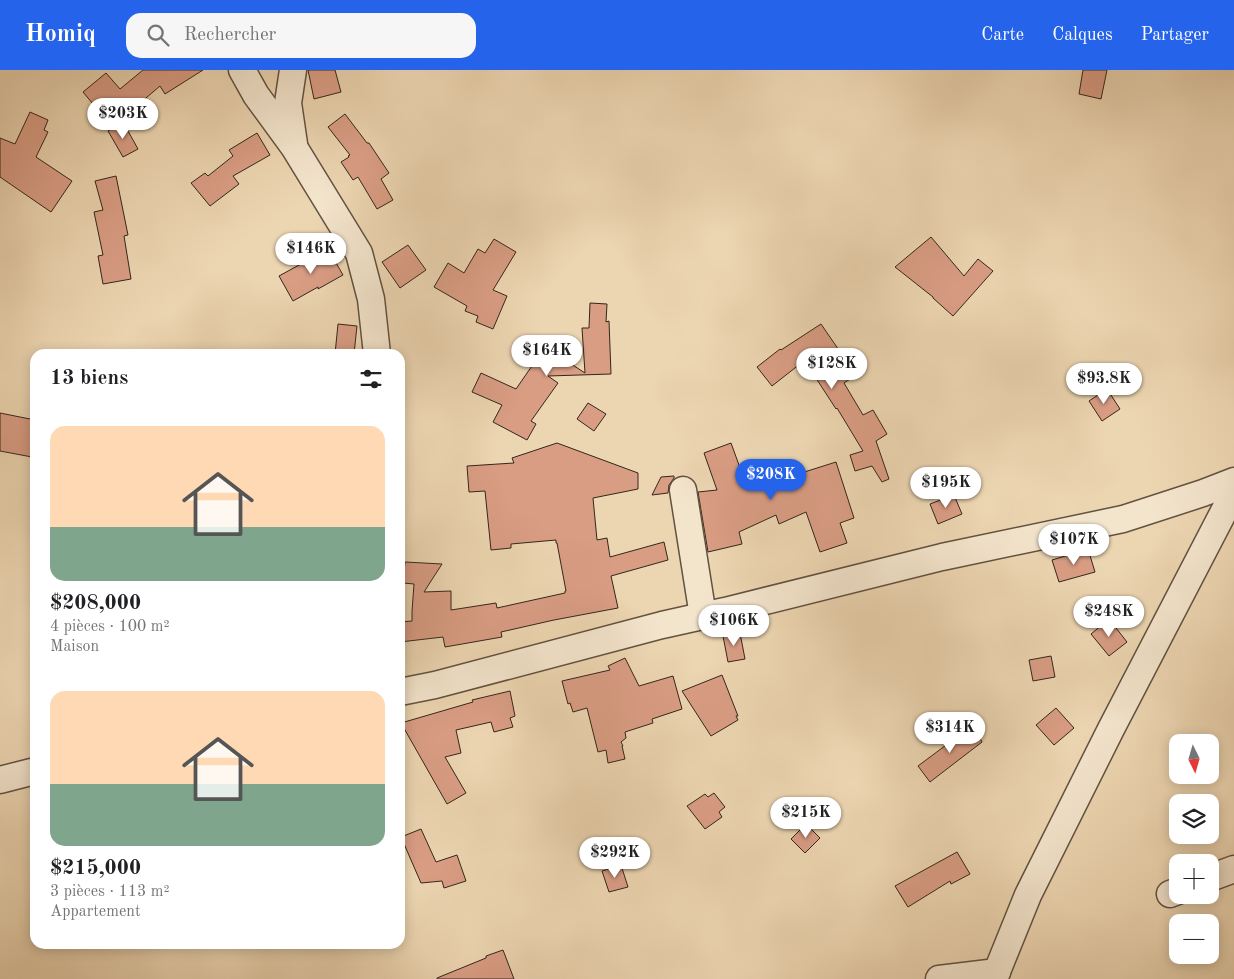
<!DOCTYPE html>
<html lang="fr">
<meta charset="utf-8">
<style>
body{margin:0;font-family:"Old Standard TT",serif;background:#f6f6f6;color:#202124;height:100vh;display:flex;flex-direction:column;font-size:19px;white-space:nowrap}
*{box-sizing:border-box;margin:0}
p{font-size:16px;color:#757577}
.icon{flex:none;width:28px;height:28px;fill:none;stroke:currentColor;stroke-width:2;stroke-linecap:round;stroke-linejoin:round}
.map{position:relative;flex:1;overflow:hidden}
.panel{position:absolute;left:30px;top:279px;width:375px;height:600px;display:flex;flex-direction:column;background:#fff;border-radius:15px;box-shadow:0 2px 12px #0003}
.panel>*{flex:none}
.needle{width:32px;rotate:175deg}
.buttons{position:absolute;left:1169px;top:664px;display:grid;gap:10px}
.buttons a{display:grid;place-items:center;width:50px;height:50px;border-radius:10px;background:#fff;box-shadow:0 2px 12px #0003;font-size:25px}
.price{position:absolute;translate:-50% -42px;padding:0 11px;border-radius:18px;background:#fff;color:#222;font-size:16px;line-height:32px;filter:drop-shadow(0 1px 2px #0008)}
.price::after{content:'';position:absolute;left:50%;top:30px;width:15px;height:11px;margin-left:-8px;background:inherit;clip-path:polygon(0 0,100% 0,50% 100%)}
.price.on{background:#2563eb;color:#fff}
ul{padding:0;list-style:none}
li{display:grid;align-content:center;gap:10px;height:265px;padding:0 20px}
li span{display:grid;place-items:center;height:155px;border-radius:15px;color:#555}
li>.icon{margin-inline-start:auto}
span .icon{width:90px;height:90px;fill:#fffc;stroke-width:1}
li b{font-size:21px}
h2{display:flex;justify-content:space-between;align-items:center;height:60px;padding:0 20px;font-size:21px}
header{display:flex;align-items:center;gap:30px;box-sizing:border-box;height:70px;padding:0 25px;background:#2563eb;color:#fff}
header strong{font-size:24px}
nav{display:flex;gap:28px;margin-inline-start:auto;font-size:18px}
.search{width:350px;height:45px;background:#f6f6f6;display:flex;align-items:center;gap:12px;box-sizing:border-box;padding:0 18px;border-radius:15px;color:#757577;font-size:19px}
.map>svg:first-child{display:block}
.building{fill:#d99d84;stroke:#34261b}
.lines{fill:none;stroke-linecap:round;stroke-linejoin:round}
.minor-casing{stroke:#625240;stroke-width:29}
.minor{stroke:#f3e4cc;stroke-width:26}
</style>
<header>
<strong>Homiq</strong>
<div class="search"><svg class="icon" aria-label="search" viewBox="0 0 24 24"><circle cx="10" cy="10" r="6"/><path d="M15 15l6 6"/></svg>Rechercher</div>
<nav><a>Carte</a><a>Calques</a><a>Partager</a></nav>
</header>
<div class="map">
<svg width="1234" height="909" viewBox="0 0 1234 909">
<rect width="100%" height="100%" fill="#ecd5b1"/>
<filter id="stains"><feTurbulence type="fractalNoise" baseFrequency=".004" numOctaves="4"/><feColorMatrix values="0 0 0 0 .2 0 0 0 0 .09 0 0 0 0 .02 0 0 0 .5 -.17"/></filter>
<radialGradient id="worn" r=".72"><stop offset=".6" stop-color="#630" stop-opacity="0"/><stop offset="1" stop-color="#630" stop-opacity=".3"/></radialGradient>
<g class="building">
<polygon points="143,0 203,0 165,24 160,16 112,57 83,22 106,3 120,19"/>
<polygon points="308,0 335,0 341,22 314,29"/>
<polygon points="1083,0 1107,0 1101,29 1079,24"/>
<polygon points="30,42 48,50 44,60 48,62 36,87 72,111 51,142 0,107 0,68 15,74"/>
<polygon points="345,44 367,73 369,73 389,103 381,109 393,130 377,139 358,107 353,110 341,92 349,87 348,86 350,85 328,57"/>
<polygon points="123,52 138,79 123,87 108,61"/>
<polygon points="257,63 270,85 233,106 239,114 210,136 191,113 205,103 208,106 233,86 229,80"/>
<polygon points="116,106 128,165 124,166 131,209 103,214 98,186 103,185 94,142 103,140 95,111"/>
<polygon points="931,167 964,206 978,189 993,201 953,246 933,228 933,227 895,197"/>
<polygon points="494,169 516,182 493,220 507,226 493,259 476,252 478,246 465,241 467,236 434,217 448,193 464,203 478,179 485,183"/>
<polygon points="408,175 426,200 400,218 382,192"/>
<polygon points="327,177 343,205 318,219 318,217 293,231 279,206 310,189 309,188"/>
<polygon points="590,233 607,234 606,252 609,251 611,304 548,306 558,313 531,351 536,354 527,370 493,352 502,335 472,322 481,303 516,319 545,277 585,303 582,258 589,258"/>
<polygon points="338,254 357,256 354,284 335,284"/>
<polygon points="821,254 856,305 844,313 863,345 873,340 887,364 876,371 889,409 882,412 872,396 855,401 850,385 863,381 837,338 836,339 814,305 809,308 800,294 772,316 757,297 780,279 781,280"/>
<polygon points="1107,319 1120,339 1102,351 1089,331"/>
<polygon points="588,333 606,344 594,361 577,349"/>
<polygon points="0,343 35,350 35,373 32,387 0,381"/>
<polygon points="557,373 638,403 638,419 593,428 597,470 607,468 610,487 664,472 668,490 611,506 618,538 554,550 501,562 502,567 445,577 443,567 400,572 400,552 412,551 412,541 414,514 403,513 405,492 442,494 424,522 451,521 451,540 496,533 497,538 565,523 565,521 566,521 557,473 556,473 556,470 511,474 511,478 491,480 485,421 469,422 467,396 514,393 512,388"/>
<polygon points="731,373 743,406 768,394 776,411 836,392 854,448 840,453 847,473 820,482 806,442 779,454 776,445 739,462 742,474 708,482 698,422 717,420 704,383"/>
<polygon points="674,406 674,408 669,415 668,423 652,425 661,407"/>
<polygon points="954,425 962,444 938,454 930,434"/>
<polygon points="1088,479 1095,502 1059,512 1052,490"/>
<polygon points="1109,549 1127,572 1109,586 1091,564"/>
<polygon points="740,563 745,589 728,592 723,566"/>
<polygon points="1051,586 1055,607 1033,611 1029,590"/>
<polygon points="625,588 639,616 673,606 682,639 652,649 653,653 625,662 626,668 621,672 623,676 622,676 625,689 608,693 606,680 598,682 587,638 573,642 570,633 568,634 562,611 610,600 608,596"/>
<polygon points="722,605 738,646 736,646 738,650 711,666 682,621"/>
<polygon points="510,621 515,646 510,648 513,657 494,662 491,652 456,660 461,683 445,687 466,723 447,734 401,653 473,632 472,630"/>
<polygon points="1056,638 1074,658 1054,675 1036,655"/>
<polygon points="973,655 982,672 930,712 918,696"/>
<polygon points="714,723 725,737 719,742 722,747 705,759 687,736 705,724 708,727"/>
<polygon points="806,754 820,768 805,783 791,769"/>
<polygon points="421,759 436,792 457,785 466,811 444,818 442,811 421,813 401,767"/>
<polygon points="957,782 970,804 951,814 950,811 908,837 895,816"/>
<polygon points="621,795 628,817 609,822 602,801"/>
<polygon points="503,880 514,909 437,909 437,908 486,888 486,886"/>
</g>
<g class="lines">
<g class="minor-casing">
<g id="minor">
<polyline points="242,0 256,25 294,77 359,183 371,229 377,284"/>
<polyline points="293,0 288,33 294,74"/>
<polyline points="683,420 703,546"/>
<polyline points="400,622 435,615 662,555 725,541 942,487 1123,449 1203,423 1234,411"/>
<polyline points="0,710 35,701"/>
<polyline points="1210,808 1234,799"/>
<polyline points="1170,824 1178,821"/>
<polyline points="939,909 997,902"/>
<polyline points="994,909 1028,825 1111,659 1234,422"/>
</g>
</g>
<use href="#minor" class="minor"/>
</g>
<rect width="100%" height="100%" filter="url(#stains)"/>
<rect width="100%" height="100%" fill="url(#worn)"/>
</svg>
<div class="buttons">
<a><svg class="needle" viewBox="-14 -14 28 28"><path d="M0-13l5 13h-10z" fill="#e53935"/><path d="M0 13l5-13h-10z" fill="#757577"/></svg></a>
<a><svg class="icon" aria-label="layers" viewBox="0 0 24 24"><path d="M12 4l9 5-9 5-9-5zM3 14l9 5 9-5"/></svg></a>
<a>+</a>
<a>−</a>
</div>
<b class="price" style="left:123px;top:70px">$203K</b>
<b class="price" style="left:311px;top:205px">$146K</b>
<b class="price" style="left:547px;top:307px">$164K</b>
<b class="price" style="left:832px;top:320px">$128K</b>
<b class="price" style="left:1104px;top:335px">$93.8K</b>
<b class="price on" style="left:771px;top:431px">$208K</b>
<b class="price" style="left:946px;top:439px">$195K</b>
<b class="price" style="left:1074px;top:496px">$107K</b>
<b class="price" style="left:1109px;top:568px">$248K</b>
<b class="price" style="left:734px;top:577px">$106K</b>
<b class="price" style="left:950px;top:684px">$314K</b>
<b class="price" style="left:806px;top:769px">$215K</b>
<b class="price" style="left:615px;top:809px">$292K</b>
<section class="panel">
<h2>13 biens<svg class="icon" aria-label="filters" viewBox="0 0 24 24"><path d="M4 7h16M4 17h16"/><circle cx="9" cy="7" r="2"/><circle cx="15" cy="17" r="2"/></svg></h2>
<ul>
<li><span style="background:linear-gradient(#ffd9b3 65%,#7fa58c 0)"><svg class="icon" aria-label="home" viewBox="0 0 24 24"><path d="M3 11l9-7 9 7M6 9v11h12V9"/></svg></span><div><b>$208,000</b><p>4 pièces · 100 m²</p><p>Maison</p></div></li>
<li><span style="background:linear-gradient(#ffd9b3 60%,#7fa58c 0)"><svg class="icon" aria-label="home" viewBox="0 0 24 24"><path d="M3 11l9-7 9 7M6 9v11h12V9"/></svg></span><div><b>$215,000</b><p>3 pièces · 113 m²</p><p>Appartement</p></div></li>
</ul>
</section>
</div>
